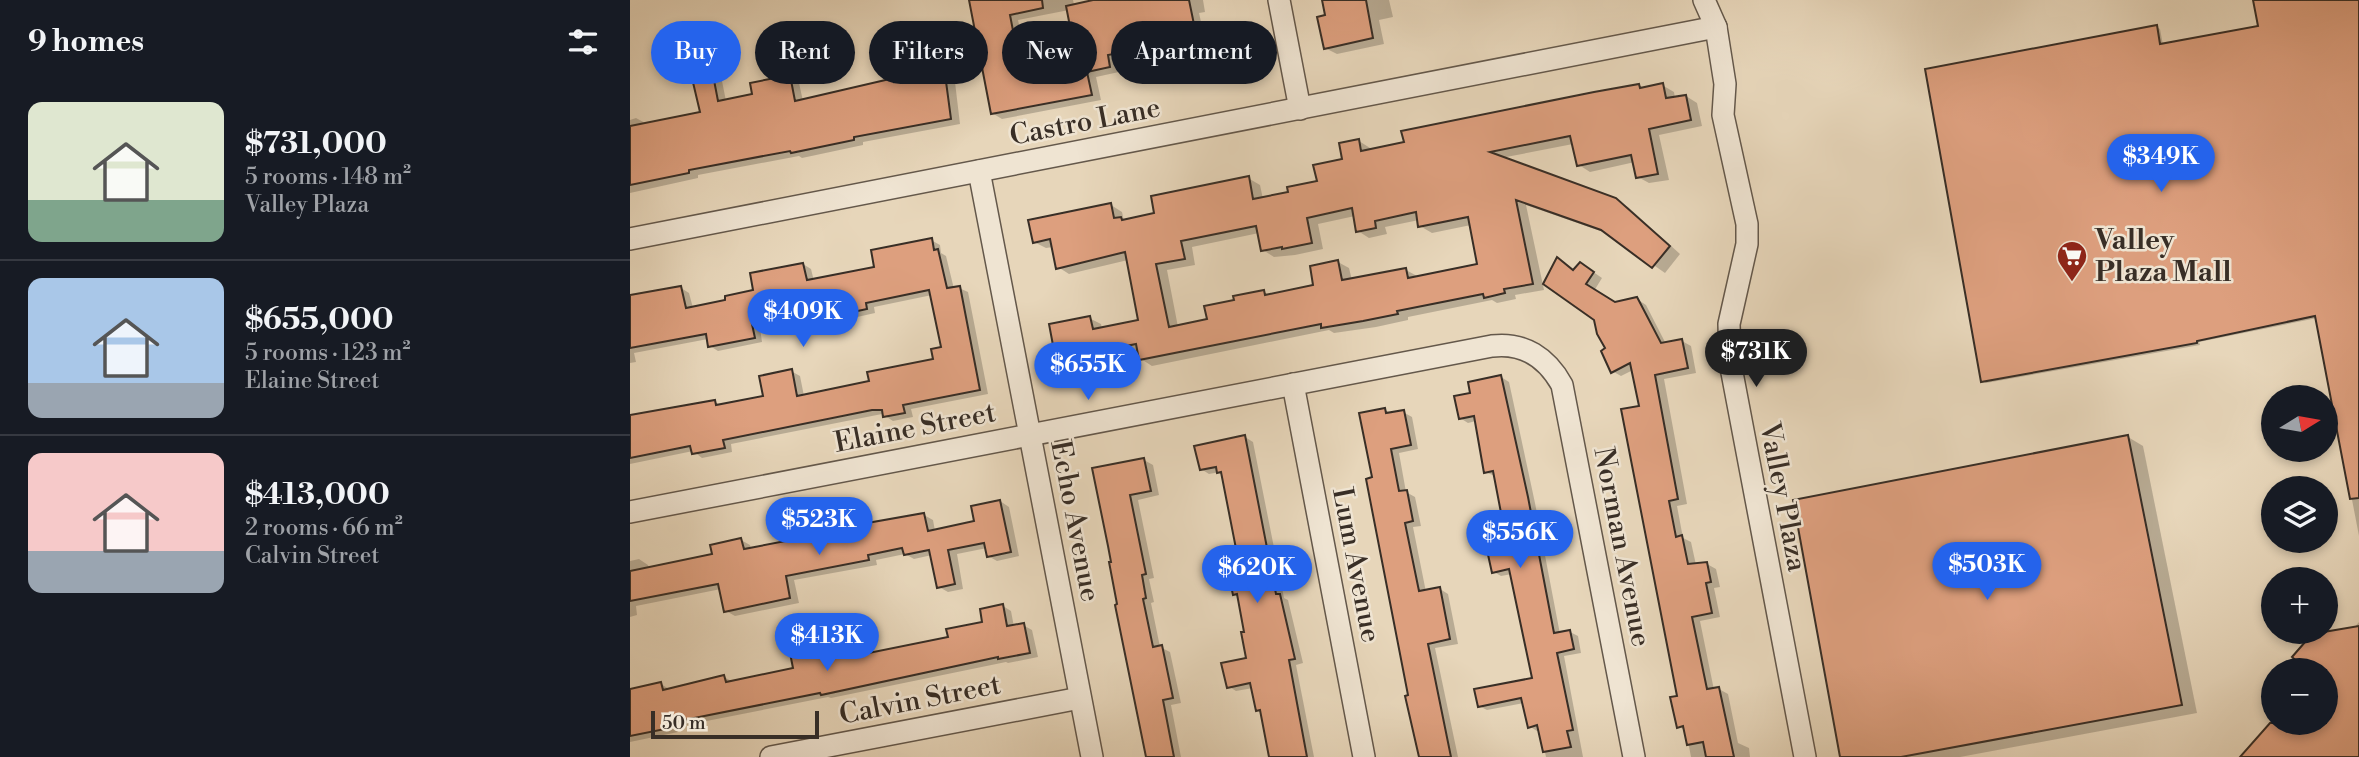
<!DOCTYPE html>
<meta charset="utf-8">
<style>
body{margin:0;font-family:"Libre Bodoni",serif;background:#242831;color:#f1f3f6;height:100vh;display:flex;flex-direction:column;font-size:26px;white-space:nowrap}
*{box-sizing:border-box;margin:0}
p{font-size:23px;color:#9ea1a6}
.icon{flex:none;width:38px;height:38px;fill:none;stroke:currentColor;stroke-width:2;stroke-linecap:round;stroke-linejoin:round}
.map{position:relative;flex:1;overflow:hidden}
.details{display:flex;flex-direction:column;background:#171b24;width:630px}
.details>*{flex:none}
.top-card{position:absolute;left:21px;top:21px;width:665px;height:63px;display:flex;gap:14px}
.needle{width:46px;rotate:79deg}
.fabs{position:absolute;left:1631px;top:385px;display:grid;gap:14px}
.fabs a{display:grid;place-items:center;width:77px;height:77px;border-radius:50%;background:#171b24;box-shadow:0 4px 10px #0003;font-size:35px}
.scale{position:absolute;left:21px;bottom:18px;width:168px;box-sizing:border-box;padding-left:7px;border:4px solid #382e26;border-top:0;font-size:19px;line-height:24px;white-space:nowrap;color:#382e26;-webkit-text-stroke:5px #efe4d2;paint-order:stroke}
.price{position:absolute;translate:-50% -60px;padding:0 16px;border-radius:24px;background:#2563eb;color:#fff;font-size:23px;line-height:46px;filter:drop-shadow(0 2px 4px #0008)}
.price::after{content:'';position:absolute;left:50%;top:42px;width:21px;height:16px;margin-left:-10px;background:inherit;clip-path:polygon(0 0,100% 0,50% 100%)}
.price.selected{background:#222;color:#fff}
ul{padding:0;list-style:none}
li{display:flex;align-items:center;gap:21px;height:175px;padding:0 28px}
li+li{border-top:2px solid #363941}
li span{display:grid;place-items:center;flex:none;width:196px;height:140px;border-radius:14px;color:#555}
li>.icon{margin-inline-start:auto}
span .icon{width:84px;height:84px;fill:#fffc;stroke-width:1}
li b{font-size:30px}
h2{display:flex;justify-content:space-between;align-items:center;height:84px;padding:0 28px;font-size:30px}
.tag{padding:0 24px;border-radius:32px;background:#171b24;box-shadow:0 4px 10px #0003;font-size:24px;line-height:63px}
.tag.selected{background:#2563eb;color:#fff}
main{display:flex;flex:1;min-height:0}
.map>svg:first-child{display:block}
.shadow{fill:#0003;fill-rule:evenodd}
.building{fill:#dd9f7e;stroke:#382e26;stroke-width:2;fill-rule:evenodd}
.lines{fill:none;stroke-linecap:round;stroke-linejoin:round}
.street-casing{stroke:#64584b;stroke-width:24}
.street{stroke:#efe4d2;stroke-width:21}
.labels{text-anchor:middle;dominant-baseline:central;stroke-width:5;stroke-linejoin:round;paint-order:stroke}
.street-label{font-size:28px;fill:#382e26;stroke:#efe4d2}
.poi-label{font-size:28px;font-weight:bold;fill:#382e26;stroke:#efe4d2;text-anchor:start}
</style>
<main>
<section class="details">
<h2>9 homes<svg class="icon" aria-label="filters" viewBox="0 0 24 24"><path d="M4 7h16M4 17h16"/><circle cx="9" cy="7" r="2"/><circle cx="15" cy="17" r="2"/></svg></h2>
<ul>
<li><span style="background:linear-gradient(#dfe7d0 70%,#7fa58c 0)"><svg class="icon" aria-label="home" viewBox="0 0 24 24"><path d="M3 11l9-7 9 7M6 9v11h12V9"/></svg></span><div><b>$731,000</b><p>5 rooms · 148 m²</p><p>Valley Plaza</p></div></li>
<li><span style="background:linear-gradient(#a9c7e8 75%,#9aa5b1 0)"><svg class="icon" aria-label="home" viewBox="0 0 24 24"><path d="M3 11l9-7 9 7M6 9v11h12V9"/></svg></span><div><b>$655,000</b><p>5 rooms · 123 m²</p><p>Elaine Street</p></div></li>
<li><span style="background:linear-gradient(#f6c9c9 70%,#9aa5b1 0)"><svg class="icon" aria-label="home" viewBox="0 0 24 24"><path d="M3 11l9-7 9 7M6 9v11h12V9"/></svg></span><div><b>$413,000</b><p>2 rooms · 66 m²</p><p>Calvin Street</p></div></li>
</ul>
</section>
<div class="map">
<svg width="1729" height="757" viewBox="0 0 1729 757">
<rect width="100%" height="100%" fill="#e7d6ba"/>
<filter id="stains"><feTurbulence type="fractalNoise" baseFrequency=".00286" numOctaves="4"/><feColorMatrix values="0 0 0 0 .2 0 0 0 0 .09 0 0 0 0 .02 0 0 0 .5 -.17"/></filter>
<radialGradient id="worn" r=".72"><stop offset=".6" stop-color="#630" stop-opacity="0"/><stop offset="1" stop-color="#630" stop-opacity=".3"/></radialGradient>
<g class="shadow">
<path d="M341 0H443L445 9 493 0H573L575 12 569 13 576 44 561 47 562 52 547 56 537 50 486 60 489 72 466 77 471 100 372 119 362 113ZM439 10 447 53 429 61 398 67 388 20Z"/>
<polygon points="694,0 759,0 763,17 749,20 754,44 707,54 695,48 697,16"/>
<polygon points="1625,0 1729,0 1729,536 1687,318 1569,342 1570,345 1356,383 1353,381 1527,27 1530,29 1533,45 1630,28"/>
<polygon points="70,38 80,44 83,58 88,61 96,101 124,95 159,77 169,83 173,101 263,80 268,83 301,76 305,78 315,76 325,82 330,124 233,142 233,145 172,158 169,156 68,175 68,178 0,193 0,120 6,118 17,124 72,113"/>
<path d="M1009 85 1015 89 1032 85 1044 92 1045 98 1056 96 1067 103 1072 126 1029 135 1039 180 1019 183 1008 177 1005 162 960 172 949 165 943 144 871 158 985 200 998 207 1050 254 1035 273 979 234 896 205 914 290 885 295 886 299 867 303 862 300 778 317V320L746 327 704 333 699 330 522 366 511 359 509 351 478 358 482 375 442 382 431 376 459 318 471 324 472 329 510 321 498 260 439 274 428 267 423 247 416 248 404 242 481 205 492 212 494 221 526 214 618 178 630 185 633 199 661 193 689 182 714 160 729 141 740 148 741 151ZM725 216 728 231 739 238 757 234 755 227 789 220 790 226 802 233 841 225 849 266 787 276 776 270 722 280 719 268 708 262 685 286 641 296 634 292 606 301 579 320 548 327 537 270 565 265 562 247 629 233 633 250 644 257 665 255 693 249 688 224Z"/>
<polygon points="301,240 310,245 311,253 316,256 324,289 329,288 338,292 358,394 281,409 283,417 263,421 252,414 101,444 102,452 72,458 63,451 0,464 0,417 85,402 92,406 135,397 161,371 170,376 174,396 241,382 305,360 313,348 302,295 244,307 245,313 205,322 196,317 130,328 132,342 88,351 80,346 78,339 4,353 6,362 0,363 0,316 51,288 59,293 63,308 98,301 125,292 173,264 181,269 184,281 246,268"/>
<polygon points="928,260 945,271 959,269 972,278 964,291 985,304 1007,299 1016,305 1036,344 1052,341 1061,346 1066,373 1034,379 1057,504 1047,506 1053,538 1061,542 1066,565 1077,564 1086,569 1090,587 1084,588 1090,617 1070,621 1084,690 1089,689 1098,694 1108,743 1119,748 1120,757 1061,757 1056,731 1048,726 1049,697 1011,407 1003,370 991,376 982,371 977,349 965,319"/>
<polygon points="871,377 879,382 905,503 930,634 940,632 948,636 951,653 934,656 953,757 916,757 910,730 907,731 899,726 894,703 857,710 849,706 904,680 882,574 871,576 864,572 875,548 874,520 865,476 855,472 846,421 838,423 830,418 843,394"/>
<polygon points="755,410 762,414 773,412 782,417 788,449 769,453 776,492 785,497 791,526 783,527 796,592 810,589 818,594 828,644 805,648 828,757 791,757 744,479"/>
<polygon points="615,437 623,442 654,598 658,600 673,663 666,665 684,757 641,757 632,712 627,710 623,688 606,691 598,686 618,659 616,633 609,597 604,594 612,571 593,474 590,472 579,474 571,469"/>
<polygon points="1498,437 1513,446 1567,713 1330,757 1211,757"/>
<polygon points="514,460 523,465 529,495 508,500 524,578 519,579 524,602 521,603 530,647 540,652 551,703 541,705 551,757 517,757 464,470"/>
<polygon points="370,501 379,507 389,556 367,561 358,556 357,548 327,554 333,589 318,592 309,587 302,555 284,559 275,554 246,560 247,565 164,580 169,603 105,616 96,611 91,589 6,606 7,615 0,617 0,561 9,559 18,565 19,569 84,555 111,540 120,545 121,549 294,515 303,520 305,531 346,523"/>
<polygon points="373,606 381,611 384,627 393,625 402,630 408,657 378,663 376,662 201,698 198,697 46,727 48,732 0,742 0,690 31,684 39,689 94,677 103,682 165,670 208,645 216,649 218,659 320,639 354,623"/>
<polygon points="1729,622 1729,757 1612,757 1643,721 1696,723 1696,670 1679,670 1664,657 1724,628"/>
</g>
<g class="building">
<polygon points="339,0 412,0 413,8 380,15 390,67 427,60 426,56 445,52 436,6 463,0 559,0 567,39 552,42 553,48 536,51 534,44 478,55 480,67 457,72 462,95 361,114"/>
<polygon points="692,0 736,0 743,38 694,49 687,17 695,15"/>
<polygon points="1623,0 1729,0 1729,498 1720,499 1685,316 1567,341 1567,343 1351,382 1295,69 1527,25 1530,44 1628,26"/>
<polygon points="71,37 74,54 79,54 88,101 122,94 120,83 160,75 165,101 264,78 264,82 301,74 302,77 315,74 321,119 224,137 224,140 161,153 160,151 59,170 59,173 0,185 0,126 70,112 53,40"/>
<path d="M1033 83 1036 98 1056 95 1061 120 1019 129 1028 174 1006 178 1001 155 947 166 940 136 860 152 986 198 1040 246 1022 268 971 230 886 200 903 284 874 289 875 293 854 298 853 294 767 311 768 314 733 321 691 328V324L509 360 506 344 467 352 471 369 429 377 419 324 460 316 463 329 508 320 495 252 426 269 420 239 403 243 398 220 481 203 484 218 491 217 492 220 524 213 521 196 619 176 623 199 658 192 657 187 687 181 683 165 712 159 709 143 729 139 731 151 774 142 771 131 964 92 1009 84 1010 88ZM722 208 726 232 746 228 745 221 786 212 788 227 838 217 847 264 778 278 776 268 712 280 708 260 680 266 683 285 635 295 634 290 603 296 604 300 574 306 577 319 539 327 526 264 555 259 551 241 626 226 631 251 652 247V249L682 243 677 218Z"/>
<polygon points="302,238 304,250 308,249 317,288 330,286 350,390 273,405 275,413 253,417 252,410 242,410 93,440 95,448 62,454 60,446 0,458 0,415 85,400 86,405 133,396 129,376 162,369 167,396 239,381 237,372 303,359 301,349 311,347 299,290 236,303 237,309 195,318 194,312 122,324 125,338 78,347 76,334 0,348 0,295 51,286 56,308 95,300 95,296 123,290 120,273 173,263 177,280 244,267 241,250"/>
<polygon points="927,257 943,270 950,262 964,272 956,284 985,302 1007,297 1031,343 1052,339 1058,368 1025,375 1048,499 1039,501 1046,537 1052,535 1058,564 1077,562 1081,582 1076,583 1082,613 1062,617 1077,689 1089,687 1104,757 1076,757 1073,742 1057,745 1053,726 1047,728 1040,697 1047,696 991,409 1009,406 1000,363 981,373 971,351 975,348 967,334 964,320 913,284"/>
<polygon points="871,375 898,497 924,633 940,630 944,649 927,653 943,730 937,731 941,747 913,752 907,725 898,728 891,698 848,707 844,689 902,678 879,569 862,573 857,550 873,547 867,519 872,518 863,471 854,473 844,416 829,419 824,396 840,393 838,382"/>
<polygon points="755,408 756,413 774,410 781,445 761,449 769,491 777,490 783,521 775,523 789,591 810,587 820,639 798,644 821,757 789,757 775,696 778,695 736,479 742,477 729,413"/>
<polygon points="615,435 646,594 650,594 665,659 659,660 677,757 639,757 630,710 626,711 620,683 597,688 591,663 616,658 611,632 614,632 607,594 603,595 598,572 610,569 591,472 587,473 586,467 570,470 564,446"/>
<polygon points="1498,435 1552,705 1271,757 1210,757 1163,500"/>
<polygon points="514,458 521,491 500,495 516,574 512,575 516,598 513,599 523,647 532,645 543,698 533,700 544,757 516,757 485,605 487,604 479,562 481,562 478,546 462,468"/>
<polygon points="370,500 381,552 357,557 354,543 318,550 325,584 307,588 299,550 274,555 272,548 238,555 239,560 156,576 160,598 94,612 88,584 0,601 0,571 82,554 80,545 111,538 114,549 161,540 161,537 192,531 294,513 298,531 344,521 341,506"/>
<polygon points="373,604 377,626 394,623 400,653 368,659 368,657 191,695 190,693 39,723 40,728 0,736 0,689 31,682 33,690 94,675 96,682 163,668 160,653 208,643 211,657 214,658 318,637 316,629 352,622 350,609"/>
<polygon points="1729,626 1729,757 1610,757 1640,723 1696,723 1696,670 1677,670 1662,657 1682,634"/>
</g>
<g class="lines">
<g class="street-casing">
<g id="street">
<polyline points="649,0 670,109"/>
<polyline points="1074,0 1086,27 1095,84 1093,115 1117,224 1117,244 1099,324 1100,362 1175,757"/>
<polyline points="349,171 462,757"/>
<polyline points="0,239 1086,27"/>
<polyline points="663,384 734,757"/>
<path d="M0 512 862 346C894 342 917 358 932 385L1004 757"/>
<polyline points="141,757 450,698"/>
</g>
</g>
<use href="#street" class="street"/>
</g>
<defs>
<g id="supermarket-pin" transform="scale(1.575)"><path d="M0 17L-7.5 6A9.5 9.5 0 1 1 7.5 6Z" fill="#8f2418" stroke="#efe4d2"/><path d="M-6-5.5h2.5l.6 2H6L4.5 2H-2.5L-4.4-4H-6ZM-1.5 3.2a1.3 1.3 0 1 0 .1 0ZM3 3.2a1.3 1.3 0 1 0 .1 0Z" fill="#fff"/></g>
</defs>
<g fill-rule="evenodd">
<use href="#supermarket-pin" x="1442" y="256"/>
</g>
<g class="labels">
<g class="street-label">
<text transform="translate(455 122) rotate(-11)">Castro Lane</text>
<text transform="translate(285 428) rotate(-11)">Elaine Street</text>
<text transform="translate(1153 497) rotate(79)">Valley Plaza</text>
<text transform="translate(445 521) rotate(79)">Echo Avenue</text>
<text transform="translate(992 547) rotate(79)">Norman Avenue</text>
<text transform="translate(726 565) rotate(79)">Lum Avenue</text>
<text transform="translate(290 700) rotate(-11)">Calvin Street</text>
</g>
<g class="poi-label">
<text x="1465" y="240">Valley<tspan x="1465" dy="32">Plaza Mall</tspan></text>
</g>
</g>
<rect width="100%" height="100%" filter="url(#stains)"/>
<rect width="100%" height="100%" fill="url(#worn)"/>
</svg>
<div class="fabs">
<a><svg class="needle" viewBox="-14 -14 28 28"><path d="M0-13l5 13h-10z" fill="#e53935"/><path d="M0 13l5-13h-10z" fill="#9ea1a6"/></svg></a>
<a><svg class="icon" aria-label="layers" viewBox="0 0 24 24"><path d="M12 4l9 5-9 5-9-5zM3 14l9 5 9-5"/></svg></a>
<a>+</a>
<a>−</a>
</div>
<div class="scale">50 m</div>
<b class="price" style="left:1531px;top:194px">$349K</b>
<b class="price" style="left:173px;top:349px">$409K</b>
<b class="price selected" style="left:1126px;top:389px">$731K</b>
<b class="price" style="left:458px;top:402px">$655K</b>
<b class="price" style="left:189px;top:557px">$523K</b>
<b class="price" style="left:890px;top:570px">$556K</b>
<b class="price" style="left:1357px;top:602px">$503K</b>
<b class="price" style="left:627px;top:605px">$620K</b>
<b class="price" style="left:197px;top:673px">$413K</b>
<div class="top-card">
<a class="tag selected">Buy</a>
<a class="tag">Rent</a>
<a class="tag">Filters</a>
<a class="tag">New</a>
<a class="tag">Apartment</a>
</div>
</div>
</main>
